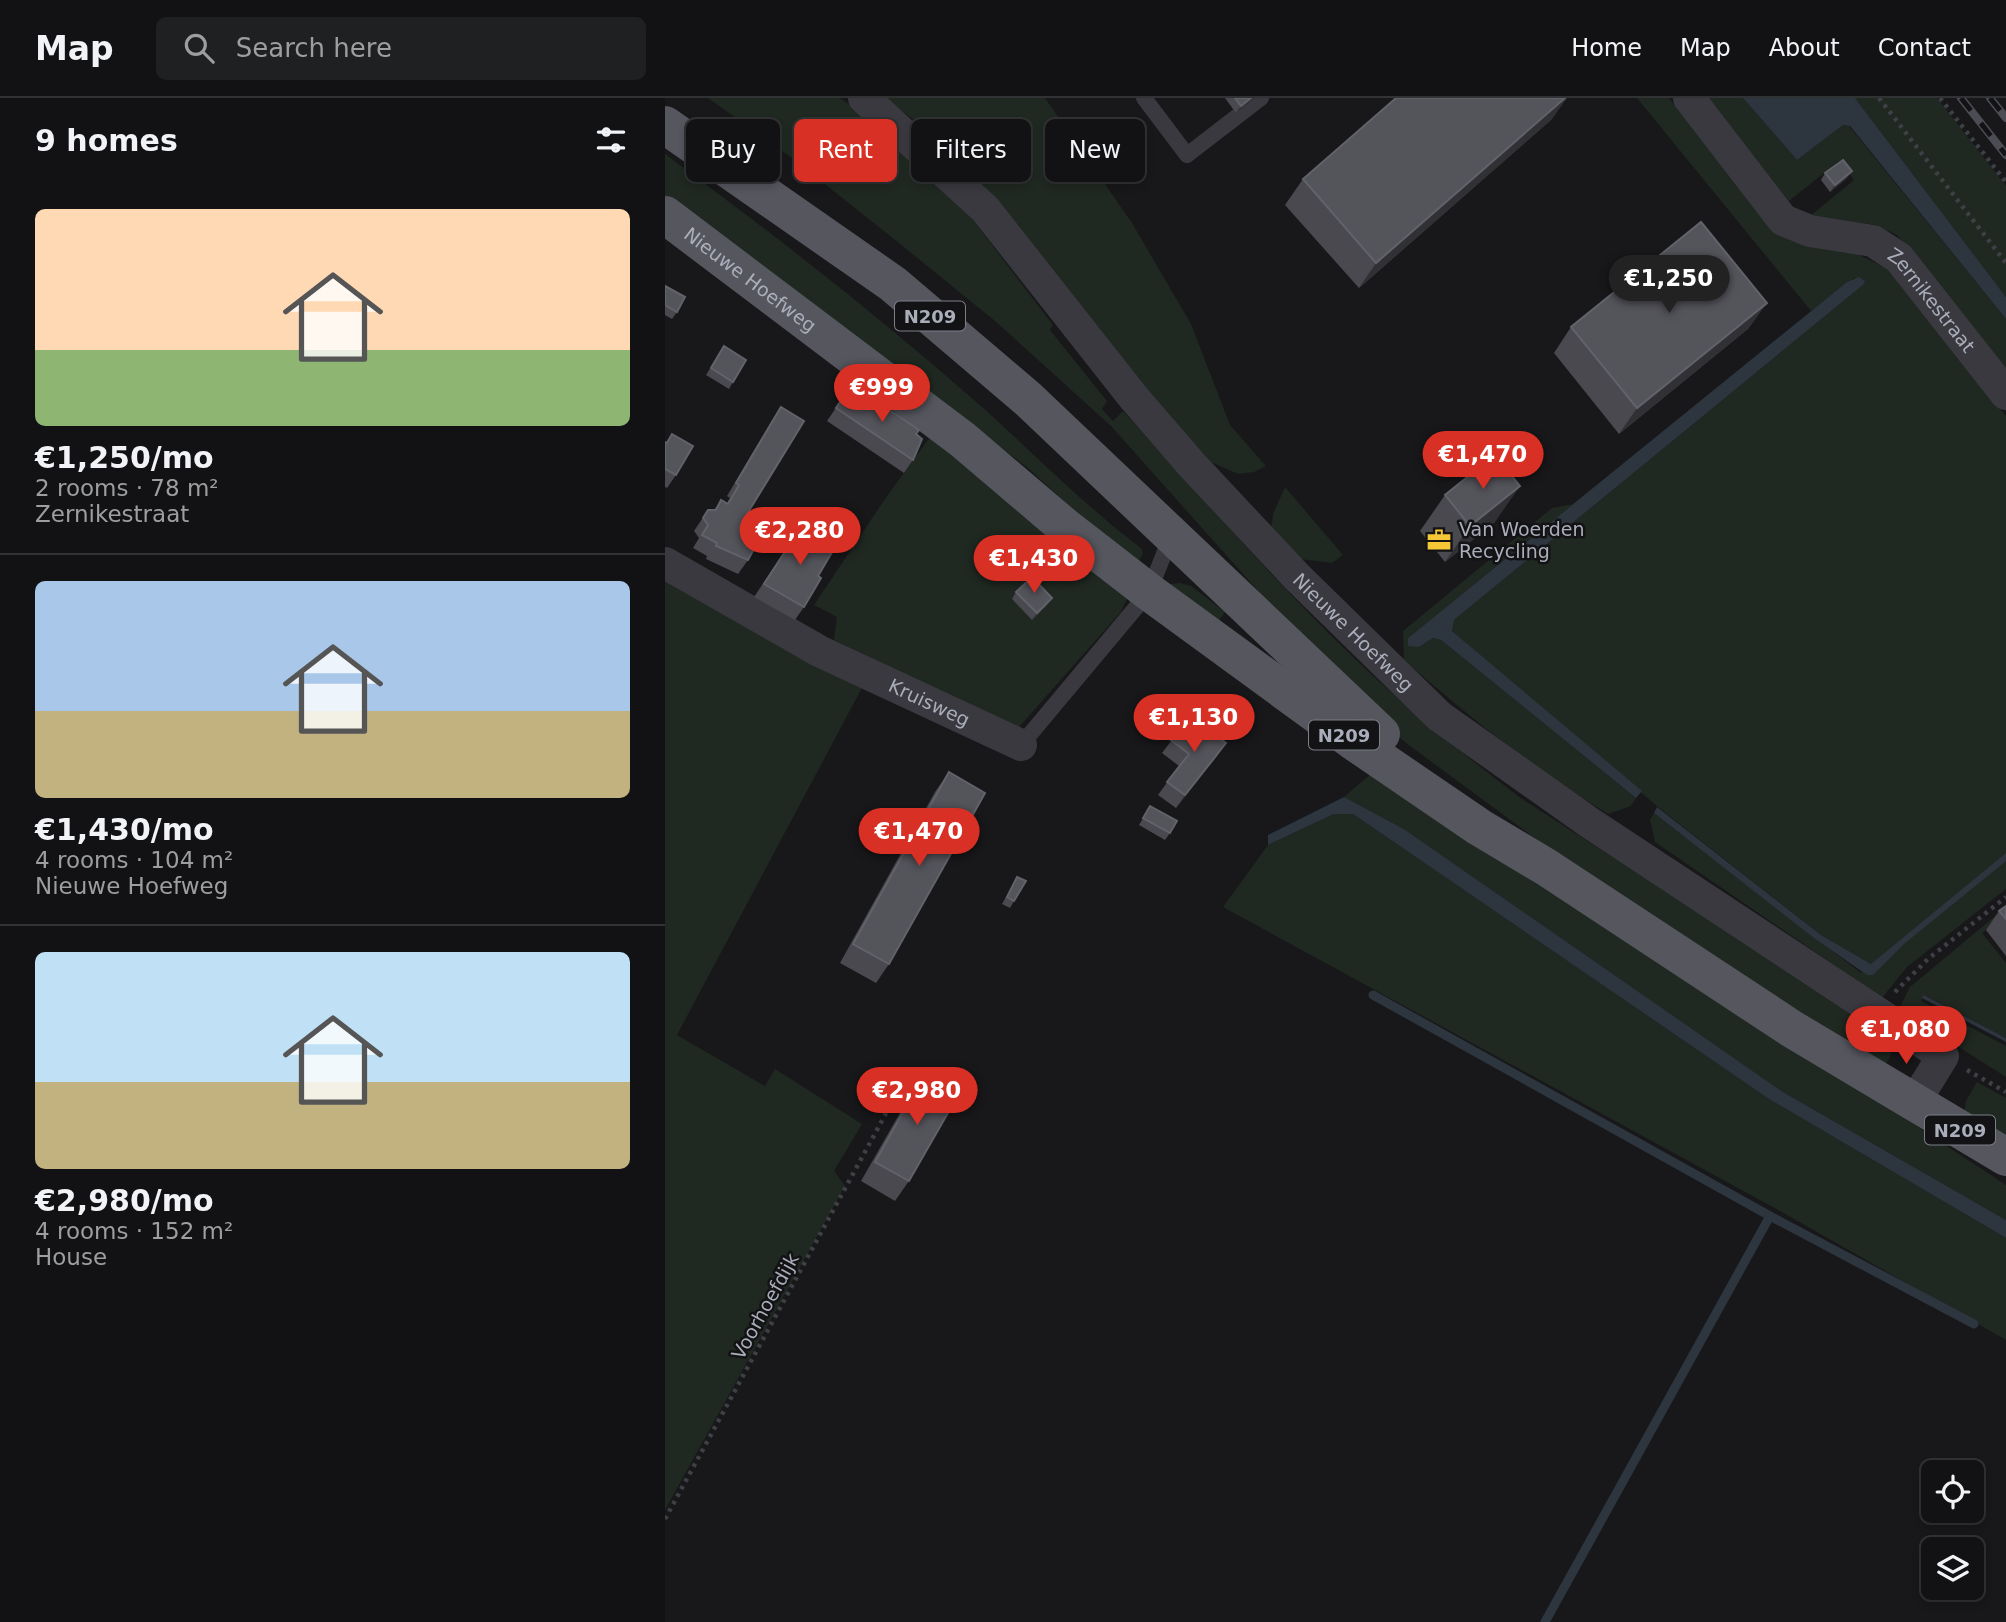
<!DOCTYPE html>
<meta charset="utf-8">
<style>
body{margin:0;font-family:"DejaVu Sans",sans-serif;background:#1f2022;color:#f1f3f6;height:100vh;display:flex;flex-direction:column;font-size:26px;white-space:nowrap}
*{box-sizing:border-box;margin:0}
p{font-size:23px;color:#9c9ea0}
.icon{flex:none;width:38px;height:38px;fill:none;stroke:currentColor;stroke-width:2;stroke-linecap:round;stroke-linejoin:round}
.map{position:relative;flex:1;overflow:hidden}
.panel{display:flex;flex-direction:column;background:#121214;width:665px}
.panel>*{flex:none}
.banner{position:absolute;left:21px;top:21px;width:665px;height:63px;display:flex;gap:14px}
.tools{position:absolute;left:1256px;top:1362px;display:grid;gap:14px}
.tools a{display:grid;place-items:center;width:63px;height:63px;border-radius:10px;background:#121214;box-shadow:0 4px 10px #0003,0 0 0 2px #313234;font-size:35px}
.price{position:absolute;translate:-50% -60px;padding:0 16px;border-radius:24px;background:#d93025;color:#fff;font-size:23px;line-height:46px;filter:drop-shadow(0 2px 4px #0008)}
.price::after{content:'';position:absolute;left:50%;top:42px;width:21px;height:16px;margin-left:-10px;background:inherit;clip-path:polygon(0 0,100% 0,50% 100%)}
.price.selected{background:#222;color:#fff}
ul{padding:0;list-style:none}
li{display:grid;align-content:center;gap:14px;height:371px;padding:0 35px}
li+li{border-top:2px solid #313234}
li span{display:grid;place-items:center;height:217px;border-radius:10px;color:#555}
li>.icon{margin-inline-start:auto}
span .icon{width:126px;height:126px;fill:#fffc;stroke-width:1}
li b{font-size:30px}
h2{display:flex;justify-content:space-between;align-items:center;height:84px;padding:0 35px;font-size:30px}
.chip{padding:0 24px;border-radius:10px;background:#121214;box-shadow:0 4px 10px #0003,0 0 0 2px #313234;font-size:24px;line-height:63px}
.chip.selected{background:#d93025;color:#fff}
header{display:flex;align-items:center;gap:42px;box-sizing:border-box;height:98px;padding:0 35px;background:#121214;border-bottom:2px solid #313234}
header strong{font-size:33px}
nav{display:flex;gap:38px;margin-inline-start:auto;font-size:24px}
.search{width:490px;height:63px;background:#1f2022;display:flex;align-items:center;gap:18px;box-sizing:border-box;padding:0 24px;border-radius:10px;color:#9c9ea0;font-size:26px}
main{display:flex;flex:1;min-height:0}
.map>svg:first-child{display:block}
.green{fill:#1f2821}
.water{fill:#2d353e}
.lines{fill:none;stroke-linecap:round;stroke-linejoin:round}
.stream{stroke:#2d353e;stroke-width:9}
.path{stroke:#3f4046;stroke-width:4.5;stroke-dasharray:3.5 5;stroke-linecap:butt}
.lane{stroke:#39393f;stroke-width:16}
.street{stroke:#39393f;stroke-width:32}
.primary{stroke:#55565e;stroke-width:38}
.rail-casing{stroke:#4c4d54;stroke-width:8}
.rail{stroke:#131315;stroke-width:5;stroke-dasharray:16;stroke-linecap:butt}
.wall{fill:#49494f}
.shaded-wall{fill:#313135}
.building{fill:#54545b;stroke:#61626a;stroke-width:2}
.labels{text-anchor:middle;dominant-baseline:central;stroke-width:5;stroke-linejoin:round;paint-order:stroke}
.shield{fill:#131315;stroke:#7d7f88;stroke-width:2}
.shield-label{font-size:18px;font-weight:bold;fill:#aaadba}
.street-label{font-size:19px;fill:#aaadba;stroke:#131315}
.poi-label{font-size:19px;fill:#aaadba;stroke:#131315;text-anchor:start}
</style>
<header>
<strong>Map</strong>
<div class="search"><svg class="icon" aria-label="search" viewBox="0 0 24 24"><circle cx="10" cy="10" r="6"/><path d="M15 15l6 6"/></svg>Search here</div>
<nav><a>Home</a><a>Map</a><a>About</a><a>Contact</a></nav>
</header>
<main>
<section class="panel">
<h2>9 homes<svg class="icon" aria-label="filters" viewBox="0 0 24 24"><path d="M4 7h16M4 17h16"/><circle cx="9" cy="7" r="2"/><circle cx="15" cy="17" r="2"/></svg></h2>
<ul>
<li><span style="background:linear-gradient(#ffd9b3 65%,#8fb573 0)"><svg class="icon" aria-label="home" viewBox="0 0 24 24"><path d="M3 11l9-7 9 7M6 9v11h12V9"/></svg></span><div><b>€1,250/mo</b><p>2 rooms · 78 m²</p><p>Zernikestraat</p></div></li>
<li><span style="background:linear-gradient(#a9c7e8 60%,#c2b280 0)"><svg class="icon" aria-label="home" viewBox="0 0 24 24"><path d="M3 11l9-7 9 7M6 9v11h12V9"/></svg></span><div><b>€1,430/mo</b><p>4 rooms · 104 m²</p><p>Nieuwe Hoefweg</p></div></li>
<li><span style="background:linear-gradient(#bfe0f5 60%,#c2b280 0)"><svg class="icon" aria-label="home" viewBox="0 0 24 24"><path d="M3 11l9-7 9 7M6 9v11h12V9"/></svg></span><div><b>€2,980/mo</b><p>4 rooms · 152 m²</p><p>House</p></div></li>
</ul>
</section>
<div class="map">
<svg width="1341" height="1524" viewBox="0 0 1341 1524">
<rect width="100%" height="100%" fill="#18181a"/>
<g class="green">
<path d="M43 0H175L200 18 302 114 388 227 385 232 442 303 437 311 448 323 458 313C533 395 606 480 686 557 740 609 798 656 857 701L1221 934C1230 947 1228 956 1219 969L909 769 745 648 693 605 446 328 330 223 229 141 127 60Z"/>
<polygon points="220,0 380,0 467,125 526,226 565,327 601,368 589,374 573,376 546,364 479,291 341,116 266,35"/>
<polygon points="972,0 1004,0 1111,135 1134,144 1188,154 1224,171 1341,318 1341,791 1242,869 1217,900 990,744 985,722 989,715 1196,875 1206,866 1156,837 993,709 787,533 789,522 1198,187 1189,180 1146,213"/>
<polygon points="1040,0 1078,0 1132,62 1178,27 1184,28 1341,221 1341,272 1232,137 1211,127 1145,118 1189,82 1174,63 1124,103"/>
<polygon points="1190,0 1272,0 1341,88 1341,199"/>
<path d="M0 56C106 134 210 215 309 302 365 351 416 405 476 450L478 455 471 469 363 370 0 99Z"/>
<polygon points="268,335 464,497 455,515 355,628 349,629 169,542 172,519 149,507 222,398"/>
<polygon points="620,389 678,457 667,465 635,461 606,432 608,416"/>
<path d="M908 406 743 540 754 549 768 540 776 542 971 700 966 708 943 716C869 671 804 619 739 562L738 533 887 410Z"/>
<polygon points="0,482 198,588 12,937 100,988 110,971 197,1026 169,1073 180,1088 0,1412"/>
<polygon points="515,485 526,488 560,514 548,531 499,492 506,486"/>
<polygon points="708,674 738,690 1341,1087 1341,1122 1118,994 739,731 679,699"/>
<polygon points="669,716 688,716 1104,1001 1341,1140 1341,1242 1124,1118 558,809 603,747"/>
<polygon points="1341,809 1341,815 1317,835 1341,865 1341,940 1260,897 1256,903 1341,948 1341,979 1234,911 1245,889"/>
<polygon points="1312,984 1341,1000 1341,1041 1299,1016 1301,1003"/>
</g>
<g class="water">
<polygon points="1078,0 1190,0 1341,199 1341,221 1185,28 1178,27 1132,62"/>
<polygon points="1194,179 1200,183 1198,187 789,522 787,533 977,693 971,700 776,542 768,540 754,549 743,548 743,540 1182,184"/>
<polygon points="679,699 739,731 1118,994 1341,1122 1341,1140 1104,1001 688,716 669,716 603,747 603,737"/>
<polygon points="992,709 1156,837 1206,866 1341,755 1341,763 1239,846 1208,877 1202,877 1149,840 989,715"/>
<polygon points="1259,897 1341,940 1341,944 1257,900"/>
</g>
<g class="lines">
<g class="stream">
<polyline points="708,897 1105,1118 1309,1226"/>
<polyline points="880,1524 1105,1118"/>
</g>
<g class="path">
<polyline points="1214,0 1341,165"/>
<polyline points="1275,0 1341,84"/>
<polyline points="1230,894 1263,861 1341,799"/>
<polyline points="1302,972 1341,994"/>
<polyline points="0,1421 225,1008"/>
</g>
<g class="lane">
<polyline points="479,0 522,57 596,0"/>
<polyline points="356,647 484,494 506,438"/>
</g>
<g class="street">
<path id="s1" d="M199 0 320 111 469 300 527 367 632 479 774 618 925 725 1278 958 1249 1005"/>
<path id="s2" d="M1024 0 1118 122 1145 133 1208 143 1234 160 1341 296"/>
<path id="s3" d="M0 465 154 553 356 647"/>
</g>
<g class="primary">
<polyline points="0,27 228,186 363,301 716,636"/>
<path id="s4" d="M0 117 298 342 399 428 484 494 688 643 814 729 881 769 1127 931 1341 1059"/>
</g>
<g class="rail-casing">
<g id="rail">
<polyline points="1296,0 1341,57"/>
<polyline points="1325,0 1341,20"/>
</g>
</g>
<use href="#rail" class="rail"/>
</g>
<g class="wall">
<polygon points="560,0 590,0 571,15"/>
<polygon points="887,21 694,190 620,107 638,81"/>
<polygon points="1160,75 1182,80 1165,94 1156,82"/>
<polygon points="0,188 12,214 7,221 0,217"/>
<polygon points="906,229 1084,230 954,336 889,255"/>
<polygon points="59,248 68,284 64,291 41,277"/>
<polygon points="183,292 219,316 251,336 248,362 239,375 162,323"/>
<polygon points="116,309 82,416 83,462 73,476 41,461 42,458 28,450 34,440 29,433 43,412 49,412 56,402 62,405 65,400 62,398 107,322"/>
<polygon points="7,336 11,377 2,390 0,389 0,344 1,345"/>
<polygon points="780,397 830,424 780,464 755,433"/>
<polygon points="127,442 153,478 139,509 130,522 89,499"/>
<polygon points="351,494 382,507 367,522 347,501"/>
<polygon points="525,618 552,658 511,710 493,697 514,668 497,655"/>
<polygon points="284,674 224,866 211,885 175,865 270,694"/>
<polygon points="485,708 505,735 500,742 474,727"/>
<polygon points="352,779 349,803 345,810 337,806"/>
<polygon points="1341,808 1341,858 1321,832 1334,813"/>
<polygon points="260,975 244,1083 230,1103 196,1083 247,994"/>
</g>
<g class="shaded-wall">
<polygon points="586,0 590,0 571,15 576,8"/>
<polygon points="900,0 902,0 887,21 694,190 711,165"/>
<polygon points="1187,73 1182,80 1165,94 1170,87"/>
<polygon points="1102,205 1084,230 954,336 972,310"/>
<polygon points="855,388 830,424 780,464 805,428"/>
<polygon points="387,500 382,507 367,522 372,515"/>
<polygon points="561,645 552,658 511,710 520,697"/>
</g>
<g class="building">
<polygon points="570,0 586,0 576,8"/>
<polygon points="731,0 900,0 711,165 638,81"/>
<polygon points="1178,62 1187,73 1170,87 1160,75"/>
<polygon points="1036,124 1102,205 972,310 906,229"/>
<polygon points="0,188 20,199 12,214 0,207"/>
<polygon points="59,248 81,262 68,284 46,270"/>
<polygon points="183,292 219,316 223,311 254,332 251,336 257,341 248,362 171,310"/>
<polygon points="116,309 139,323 82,416 102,427 83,462 51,448 52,445 37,437 43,427 38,420 43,412 51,412 56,402 63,406 74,387 71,385"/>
<polygon points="7,336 28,348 11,377 0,371 0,344 2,345"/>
<polygon points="830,357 855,388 805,428 780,397"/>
<polygon points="136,429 170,449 153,478 156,480 139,509 99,486"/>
<polygon points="367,479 387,500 372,515 351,494"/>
<polygon points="525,618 561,645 520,697 502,684 524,656 506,642"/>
<polygon points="284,674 320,695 224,866 188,846"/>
<polygon points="485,708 512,723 505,735 478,720"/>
<polygon points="352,779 361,783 349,803 342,799"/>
<polygon points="1341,808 1341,821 1334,813"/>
<polygon points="260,975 295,994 244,1083 210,1064"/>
</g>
<defs>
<g id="office-bare" transform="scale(1.89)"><path d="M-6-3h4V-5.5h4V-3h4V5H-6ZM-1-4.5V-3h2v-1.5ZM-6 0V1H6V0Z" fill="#f5c635" stroke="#131315" stroke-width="2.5" paint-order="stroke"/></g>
</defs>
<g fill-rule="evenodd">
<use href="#office-bare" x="774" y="442"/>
</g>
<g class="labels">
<g class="shield">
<rect x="230" y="203.5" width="70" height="29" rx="5"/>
<rect x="644" y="622.5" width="70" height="29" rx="5"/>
<rect x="1260" y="1017.5" width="70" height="29" rx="5"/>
</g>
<g class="shield-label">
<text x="265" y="218">N209</text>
<text x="679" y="637">N209</text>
<text x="1295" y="1032">N209</text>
</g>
<g class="street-label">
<text stroke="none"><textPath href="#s4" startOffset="107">Nieuwe Hoefweg</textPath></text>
<text stroke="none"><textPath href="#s2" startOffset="331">Zernikestraat</textPath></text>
<text stroke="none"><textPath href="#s1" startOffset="726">Nieuwe Hoefweg</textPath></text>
<text stroke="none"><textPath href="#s3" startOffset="299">Kruisweg</textPath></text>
<text transform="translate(100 1208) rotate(-61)">Voorhoefdijk</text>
</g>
<g class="poi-label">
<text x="794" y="431">Van Woerden<tspan x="794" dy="22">Recycling</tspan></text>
</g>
</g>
</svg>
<div class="tools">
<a><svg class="icon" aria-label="locate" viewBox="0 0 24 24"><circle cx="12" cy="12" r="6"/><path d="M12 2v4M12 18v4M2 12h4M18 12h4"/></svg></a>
<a><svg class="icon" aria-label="layers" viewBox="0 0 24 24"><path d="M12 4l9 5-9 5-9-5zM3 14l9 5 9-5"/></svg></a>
</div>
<b class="price selected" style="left:1004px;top:217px">€1,250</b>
<b class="price" style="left:217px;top:326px">€999</b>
<b class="price" style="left:818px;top:393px">€1,470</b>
<b class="price" style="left:135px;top:469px">€2,280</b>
<b class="price" style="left:369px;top:497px">€1,430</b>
<b class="price" style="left:529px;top:656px">€1,130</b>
<b class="price" style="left:254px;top:770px">€1,470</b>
<b class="price" style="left:1241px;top:968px">€1,080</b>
<b class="price" style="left:252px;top:1029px">€2,980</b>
<div class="banner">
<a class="chip">Buy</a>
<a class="chip selected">Rent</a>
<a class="chip">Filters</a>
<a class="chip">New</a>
</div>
</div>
</main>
